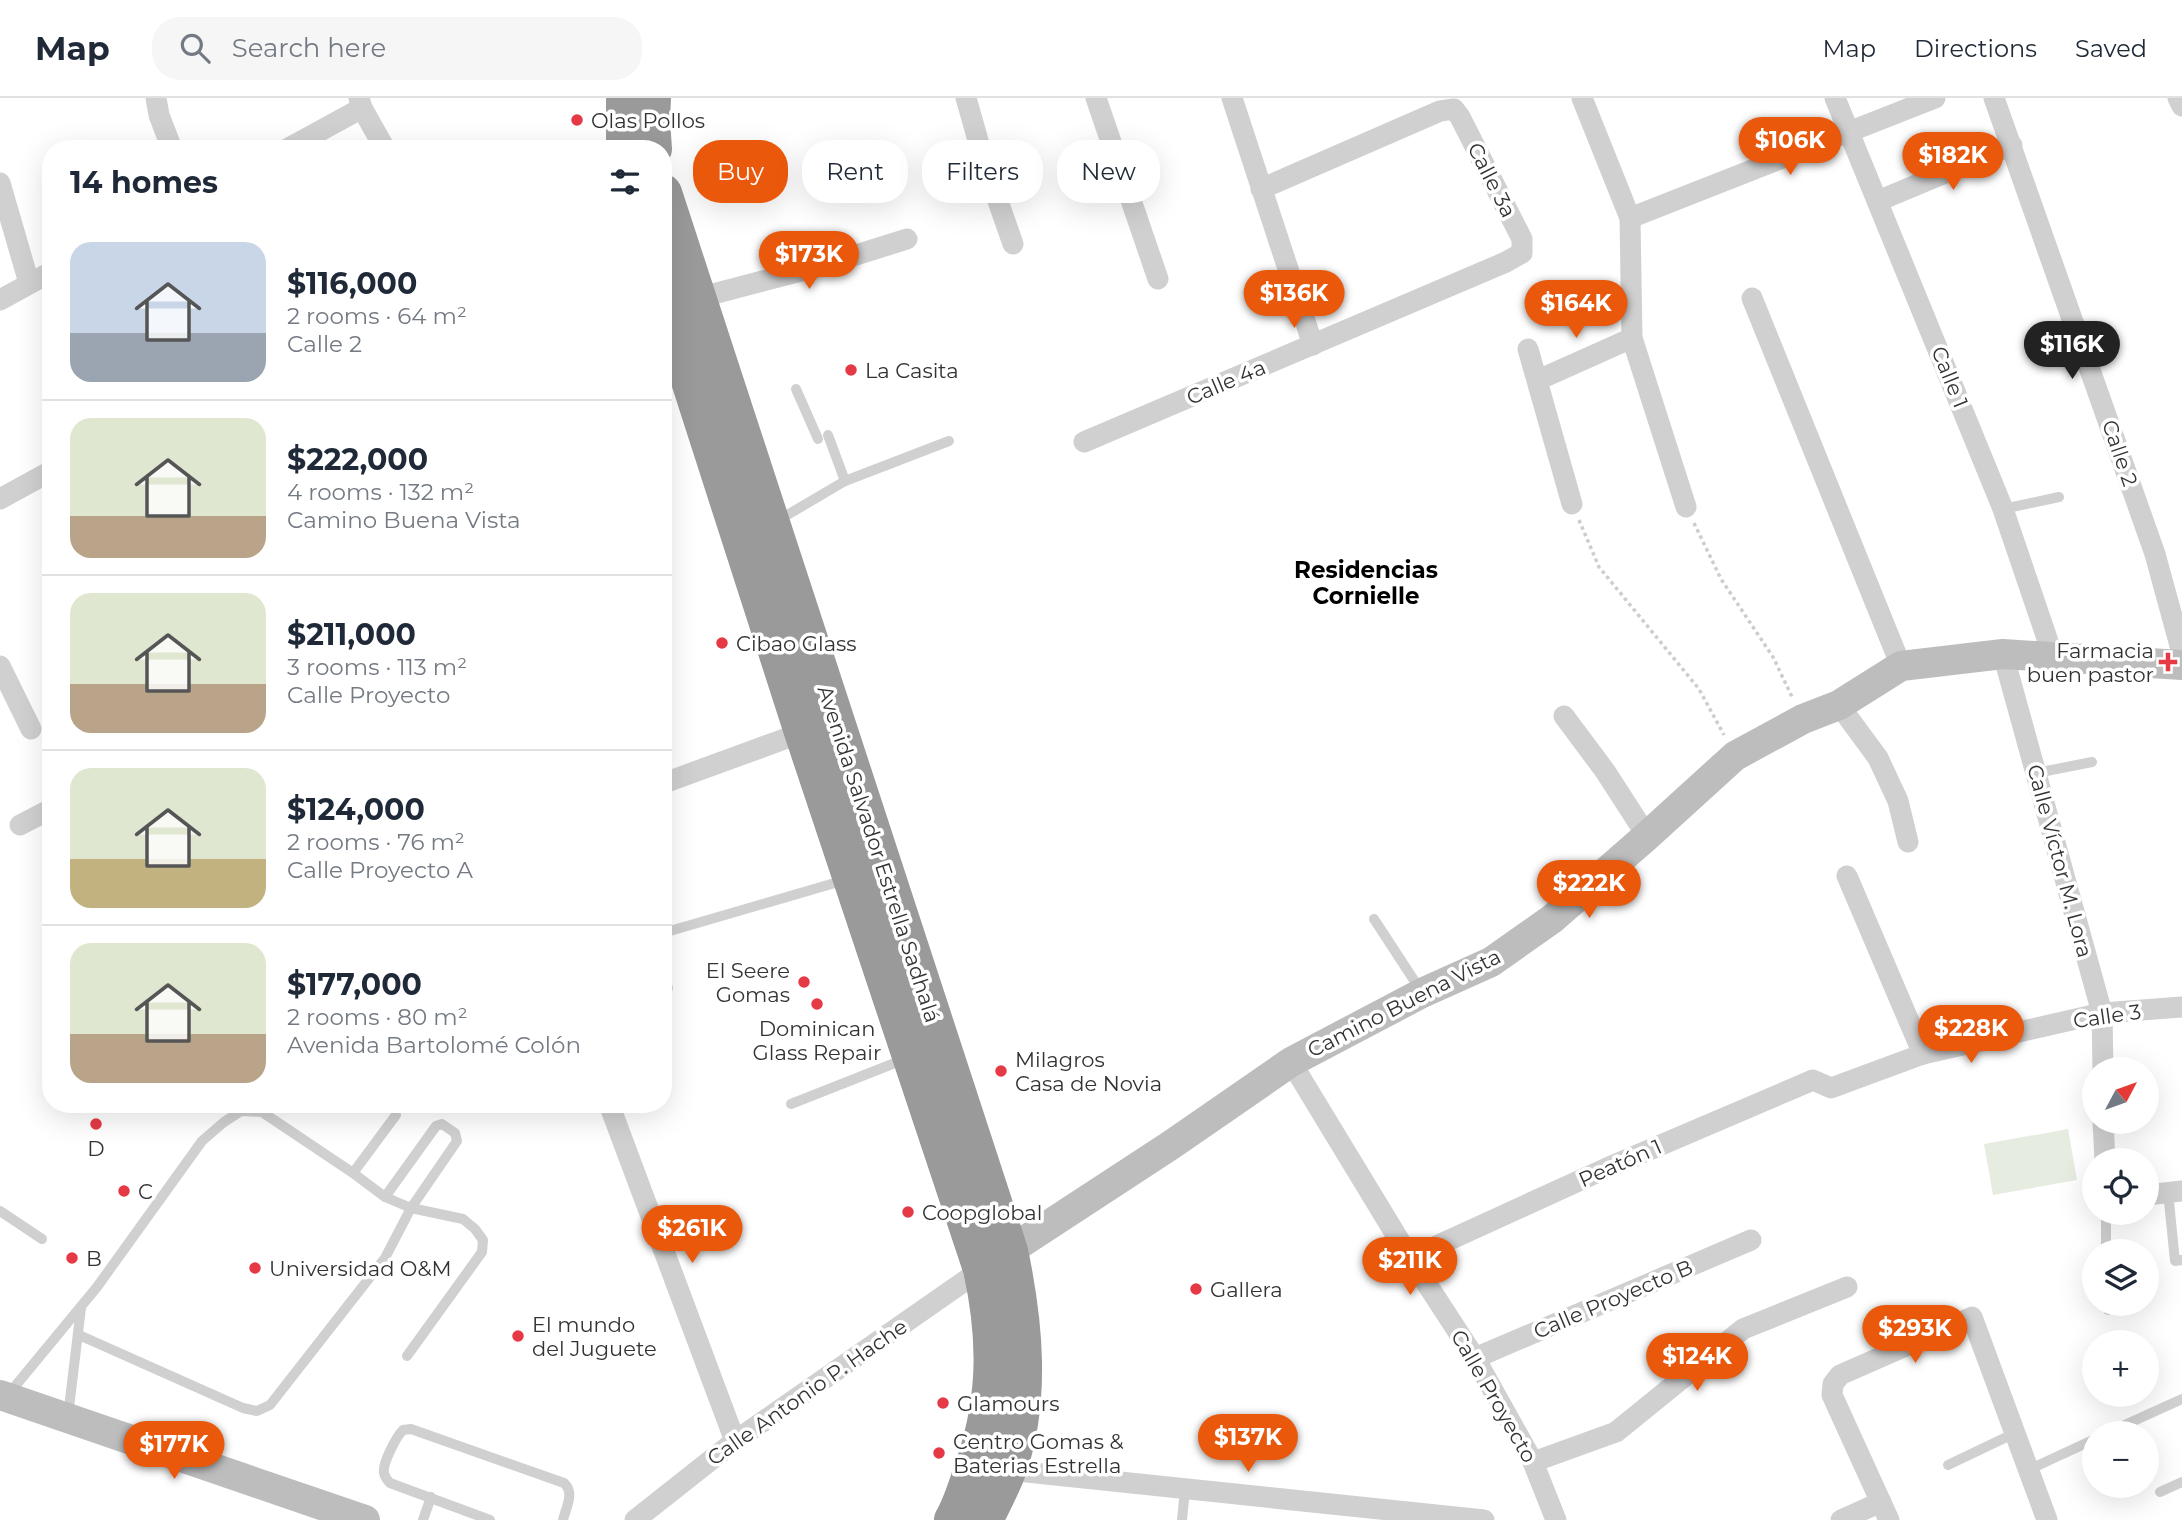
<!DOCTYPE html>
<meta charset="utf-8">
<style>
body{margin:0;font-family:Montserrat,sans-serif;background:#f6f6f7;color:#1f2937;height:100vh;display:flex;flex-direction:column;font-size:26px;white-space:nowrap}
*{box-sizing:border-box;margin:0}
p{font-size:23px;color:#747a83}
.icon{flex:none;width:38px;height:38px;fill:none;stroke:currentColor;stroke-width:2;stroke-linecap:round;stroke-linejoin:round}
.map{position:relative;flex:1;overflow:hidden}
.drawer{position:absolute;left:42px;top:42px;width:630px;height:973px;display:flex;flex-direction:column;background:#fff;border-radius:28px;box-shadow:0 7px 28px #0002}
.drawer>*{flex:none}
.guide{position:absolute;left:693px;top:42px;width:665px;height:63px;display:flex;gap:14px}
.needle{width:46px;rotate:49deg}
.tools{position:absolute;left:2082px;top:959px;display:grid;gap:14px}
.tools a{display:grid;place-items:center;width:77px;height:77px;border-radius:50%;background:#fff;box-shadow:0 7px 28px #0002;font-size:35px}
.price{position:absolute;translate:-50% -60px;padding:0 16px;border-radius:24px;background:#ea580c;color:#fff;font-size:23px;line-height:46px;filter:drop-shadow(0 2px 4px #0008)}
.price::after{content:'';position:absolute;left:50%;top:42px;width:21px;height:16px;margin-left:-10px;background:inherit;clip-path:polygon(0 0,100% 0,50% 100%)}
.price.selected{background:#222;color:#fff}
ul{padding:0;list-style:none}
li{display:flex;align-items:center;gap:21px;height:175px;padding:0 28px}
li+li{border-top:2px solid #e0e1e3}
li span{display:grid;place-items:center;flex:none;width:196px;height:140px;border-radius:21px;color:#555}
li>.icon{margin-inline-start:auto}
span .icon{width:84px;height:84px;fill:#fffc;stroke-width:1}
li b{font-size:30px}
h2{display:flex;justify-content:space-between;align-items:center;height:84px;padding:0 28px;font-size:30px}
.pill{padding:0 24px;border-radius:28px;background:#fff;box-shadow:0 7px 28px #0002;font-size:24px;line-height:63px}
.pill.selected{background:#ea580c;color:#fff}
header{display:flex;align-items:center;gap:42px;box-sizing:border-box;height:98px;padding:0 35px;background:#fff;border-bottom:2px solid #e0e1e3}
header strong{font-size:33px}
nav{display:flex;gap:38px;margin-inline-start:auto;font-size:24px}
.search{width:490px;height:63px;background:#f6f6f7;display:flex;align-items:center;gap:18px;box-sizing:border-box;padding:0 24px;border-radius:28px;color:#747a83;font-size:26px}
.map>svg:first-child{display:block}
.green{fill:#e6ecdf}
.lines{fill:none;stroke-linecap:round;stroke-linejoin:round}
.path{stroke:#cdcdcd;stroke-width:3.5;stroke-dasharray:3.5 3.5;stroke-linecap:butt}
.lane{stroke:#d0d0d0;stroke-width:10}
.street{stroke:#d0d0d0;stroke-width:21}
.secondary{stroke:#bdbdbd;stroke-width:30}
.highway{stroke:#9a9a9a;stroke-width:38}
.poi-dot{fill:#e63946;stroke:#fff;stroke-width:2.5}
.labels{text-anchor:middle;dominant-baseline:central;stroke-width:7;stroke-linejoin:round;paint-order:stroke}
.poi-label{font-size:21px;fill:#333;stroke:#fff;text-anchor:start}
.street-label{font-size:21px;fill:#333;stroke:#fff}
.neighbourhood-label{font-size:23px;font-weight:bold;fill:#000;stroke:#fff}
</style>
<header>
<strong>Map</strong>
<div class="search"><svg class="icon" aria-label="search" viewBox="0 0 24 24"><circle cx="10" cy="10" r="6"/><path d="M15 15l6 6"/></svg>Search here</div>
<nav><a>Map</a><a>Directions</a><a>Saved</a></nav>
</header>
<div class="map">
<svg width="2182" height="1422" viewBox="0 0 2182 1422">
<rect width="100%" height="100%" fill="#fff"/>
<polygon class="green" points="2068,1031 2077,1082 1993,1097 1984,1046"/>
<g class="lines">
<g class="path">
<polyline points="1579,422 1599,469 1699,591 1724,637"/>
<polyline points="1694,425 1721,481 1773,559 1793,601"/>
</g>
<g class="lane">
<polyline points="796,291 818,341"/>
<polyline points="828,337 845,383"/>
<polyline points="2003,411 2059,399"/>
<polyline points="777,423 845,383 949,343"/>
<polyline points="2036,675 2092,664"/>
<polyline points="1374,821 1421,893"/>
<polyline points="663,835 845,782"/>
<polyline points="663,876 668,890"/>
<polyline points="791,1006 905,961"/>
<polyline points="353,1075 396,1017"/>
<polyline points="2168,1094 2175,1163 2182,1162"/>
<polyline points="0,1113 42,1141"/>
<polyline points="2106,1115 2106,1153"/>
<polyline points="2108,1206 2108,1212"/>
<polyline points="79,1237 243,1310 257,1313 270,1307 385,1160 411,1110 457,1043 455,1035 442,1026 436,1028 385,1099"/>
<polyline points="7,1298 97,1189 202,1043 224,1024 241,1013 262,1014 353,1075 385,1099 411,1110 463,1121 475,1131 483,1142 482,1154 407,1258"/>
<polyline points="68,1318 81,1210"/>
<polyline points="2107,1335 2182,1301"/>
<polyline points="1948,1367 2015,1335"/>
<polyline points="2028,1372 2095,1341"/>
<polyline points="2160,1394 2182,1384"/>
<polyline points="423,1422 431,1399"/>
<path d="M490 1422 390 1385C387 1382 385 1380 384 1375 382 1366 396 1339 403 1332L411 1331 564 1385C575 1395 566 1409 563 1422"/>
<polyline points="1182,1422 1185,1391"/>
</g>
<g class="street">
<polyline points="156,0 159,17 172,51"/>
<polyline points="359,0 362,10 385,51"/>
<polyline points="966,0 983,60 1013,146"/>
<polyline points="1096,0 1158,181"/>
<polyline points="1232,0 1313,247"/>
<polyline points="1582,0 1630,120 1632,240 1686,409"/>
<polyline points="1835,0 2003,411 2054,561"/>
<polyline points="1994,0 2155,456 2182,555"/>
<polyline points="2178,0 2182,8"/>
<polyline points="287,51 362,10"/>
<polyline points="0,85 29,185"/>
<polyline points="1878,103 2012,47"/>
<polyline points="1630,120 1935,0"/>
<polyline points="698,200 824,167 907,141"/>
<polyline points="1752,200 1901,568"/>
<polyline points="0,202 51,174"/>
<polyline points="1528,251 1572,406"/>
<polyline points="1538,282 1632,240"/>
<polyline points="1084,344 1506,164 1522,155 1522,141 1460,19 1454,11 1440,13 1261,91"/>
<polyline points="0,401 51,373"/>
<polyline points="2003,556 2102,915 2103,971"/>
<polyline points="0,568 31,631"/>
<polyline points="1839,607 1878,660 1898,703 1908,744"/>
<polyline points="1564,618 1605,673 1647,738"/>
<polyline points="667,684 809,632"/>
<polyline points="20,727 51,711"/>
<polyline points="1847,778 1923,956"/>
<polyline points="1291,964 1410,1160 1475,1260 1533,1364 1556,1422"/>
<polyline points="609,1006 735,1343"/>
<polyline points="2103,1024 2105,1062"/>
<polyline points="2147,1097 2182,1093"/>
<polyline points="1410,1160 1607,1070 1813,982 1831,990 1923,956 2102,915 2182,909"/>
<polyline points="1475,1260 1751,1142"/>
<polyline points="1533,1364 1616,1334 1743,1231 1847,1189"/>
<polyline points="1007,1372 1484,1422"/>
<polyline points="635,1422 735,1343 982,1171"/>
<polyline points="1841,1422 1881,1404"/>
<polyline points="1889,1422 1832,1297 1833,1286 1840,1277 1972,1219 2047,1422"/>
</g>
<g class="secondary">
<polyline points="992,1164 1171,1047 1291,964 1422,895 1491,864 1552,821 1647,738 1735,658 1803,621 1839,607 1901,568 2003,556 2182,567"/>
<polyline points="0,1297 365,1422"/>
</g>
<g class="highway">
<polyline points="625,0 625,51"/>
<polyline points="652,0 651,23 653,51"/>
<path d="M663 95 1009 1153C1024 1224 1032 1303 1007 1373 1001 1389 992 1406 984 1422"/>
<path d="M663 199 803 634 982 1171C998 1244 997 1306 971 1377 966 1392 961 1408 953 1422"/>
</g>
</g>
<g class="poi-dot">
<circle cx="577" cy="22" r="7"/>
<circle cx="851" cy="272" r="7"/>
<circle cx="722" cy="545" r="7"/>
<path d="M2164.5 553.5h7v7h7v7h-7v7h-7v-7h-7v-7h7z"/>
<circle cx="804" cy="884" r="7"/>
<circle cx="817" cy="906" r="7"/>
<circle cx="1001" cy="973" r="7"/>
<circle cx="96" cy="1026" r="7"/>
<circle cx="124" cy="1093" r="7"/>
<circle cx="908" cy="1114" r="7"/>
<circle cx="72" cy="1160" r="7"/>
<circle cx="255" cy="1170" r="7"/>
<circle cx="1196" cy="1191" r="7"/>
<circle cx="518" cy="1238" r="7"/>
<circle cx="943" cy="1305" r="7"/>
<circle cx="939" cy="1355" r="7"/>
</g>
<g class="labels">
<g class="poi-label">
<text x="591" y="22">Olas Pollos</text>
<text x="865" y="272">La Casita</text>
<text x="736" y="545">Cibao Glass</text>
<text x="2154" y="552" text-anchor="end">Farmacia<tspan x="2154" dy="24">buen pastor</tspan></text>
<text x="790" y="872" text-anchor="end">El Seere<tspan x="790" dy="24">Gomas</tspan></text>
<text x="817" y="930" text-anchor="middle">Dominican<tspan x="817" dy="24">Glass Repair</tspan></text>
<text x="1015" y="961">Milagros<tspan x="1015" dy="24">Casa de Novia</tspan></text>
<text x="96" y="1050" text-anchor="middle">D</text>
<text x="138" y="1093">C</text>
<text x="922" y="1114">Coopglobal</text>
<text x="86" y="1160">B</text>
<text x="269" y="1170">Universidad O&amp;M</text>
<text x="1210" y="1191">Gallera</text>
<text x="532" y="1226">El mundo<tspan x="532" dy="24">del Juguete</tspan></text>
<text x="957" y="1305">Glamours</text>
<text x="953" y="1343">Centro Gomas &amp;<tspan x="953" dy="24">Baterias Estrella</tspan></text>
</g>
<g class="street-label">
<text transform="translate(1492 82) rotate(63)">Calle 3a</text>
<text transform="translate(1950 279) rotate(68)">Calle 1</text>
<text transform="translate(1226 284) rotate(-23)">Calle 4a</text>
<text transform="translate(2120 355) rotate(71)">Calle 2</text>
<text transform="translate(879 756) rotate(72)">Avenida Salvador Estrella Sadhalá</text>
<text transform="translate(2060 763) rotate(75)">Calle Víctor M. Lora</text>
<text transform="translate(1404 905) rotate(-27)">Camino Buena Vista</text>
<text transform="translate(2107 918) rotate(-8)">Calle 3</text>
<text transform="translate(1620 1065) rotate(-24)">Peatón 1</text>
<text transform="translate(1613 1201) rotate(-23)">Calle Proyecto B</text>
<text transform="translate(807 1294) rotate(-35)">Calle Antonio P. Hache</text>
<text transform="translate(1494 1298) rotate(60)">Calle Proyecto</text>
</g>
<g class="neighbourhood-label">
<text x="1366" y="472">Residencias<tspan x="1366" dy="26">Cornielle</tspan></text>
</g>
</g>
</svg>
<div class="tools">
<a><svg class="needle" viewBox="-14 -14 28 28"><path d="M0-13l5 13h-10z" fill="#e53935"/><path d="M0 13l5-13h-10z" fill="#747a83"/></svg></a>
<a><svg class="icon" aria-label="locate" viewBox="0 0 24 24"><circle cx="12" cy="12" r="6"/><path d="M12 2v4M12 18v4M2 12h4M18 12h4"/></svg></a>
<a><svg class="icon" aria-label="layers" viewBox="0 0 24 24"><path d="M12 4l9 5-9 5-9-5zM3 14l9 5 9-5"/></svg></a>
<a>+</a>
<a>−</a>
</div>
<b class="price" style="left:1790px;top:79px">$106K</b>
<b class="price" style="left:1953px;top:94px">$182K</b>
<b class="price" style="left:809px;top:193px">$173K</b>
<b class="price" style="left:1294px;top:232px">$136K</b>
<b class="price" style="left:1576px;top:242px">$164K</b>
<b class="price selected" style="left:2072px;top:283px">$116K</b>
<b class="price" style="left:1589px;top:822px">$222K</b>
<b class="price" style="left:1971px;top:967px">$228K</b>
<b class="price" style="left:692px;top:1167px">$261K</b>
<b class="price" style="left:1410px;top:1199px">$211K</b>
<b class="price" style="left:1915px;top:1267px">$293K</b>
<b class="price" style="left:1697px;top:1295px">$124K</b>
<b class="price" style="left:1248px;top:1376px">$137K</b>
<b class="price" style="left:174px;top:1383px">$177K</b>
<div class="guide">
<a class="pill selected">Buy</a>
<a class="pill">Rent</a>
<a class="pill">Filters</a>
<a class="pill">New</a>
</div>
<section class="drawer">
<h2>14 homes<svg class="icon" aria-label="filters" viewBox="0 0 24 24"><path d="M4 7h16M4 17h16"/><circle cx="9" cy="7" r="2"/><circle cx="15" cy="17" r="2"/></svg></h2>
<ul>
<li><span style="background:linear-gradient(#c9d6e8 65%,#9aa5b1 0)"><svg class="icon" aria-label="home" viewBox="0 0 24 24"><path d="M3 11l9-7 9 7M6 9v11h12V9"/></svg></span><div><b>$116,000</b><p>2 rooms · 64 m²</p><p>Calle 2</p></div></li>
<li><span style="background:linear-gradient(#dfe7d0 70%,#b9a48a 0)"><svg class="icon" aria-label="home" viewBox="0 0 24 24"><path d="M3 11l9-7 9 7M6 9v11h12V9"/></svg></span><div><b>$222,000</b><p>4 rooms · 132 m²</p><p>Camino Buena Vista</p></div></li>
<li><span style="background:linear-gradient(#dfe7d0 65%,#b9a48a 0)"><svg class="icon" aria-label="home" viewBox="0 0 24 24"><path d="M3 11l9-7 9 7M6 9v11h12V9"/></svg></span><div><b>$211,000</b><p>3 rooms · 113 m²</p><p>Calle Proyecto</p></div></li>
<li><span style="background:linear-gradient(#dfe7d0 65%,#c2b280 0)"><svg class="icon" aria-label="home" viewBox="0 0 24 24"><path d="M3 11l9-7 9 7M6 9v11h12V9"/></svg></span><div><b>$124,000</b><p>2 rooms · 76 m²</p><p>Calle Proyecto A</p></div></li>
<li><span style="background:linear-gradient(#dfe7d0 65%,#b9a48a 0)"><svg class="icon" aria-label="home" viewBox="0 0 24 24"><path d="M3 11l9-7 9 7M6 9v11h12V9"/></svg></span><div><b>$177,000</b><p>2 rooms · 80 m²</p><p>Avenida Bartolomé Colón</p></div></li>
</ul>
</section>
</div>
